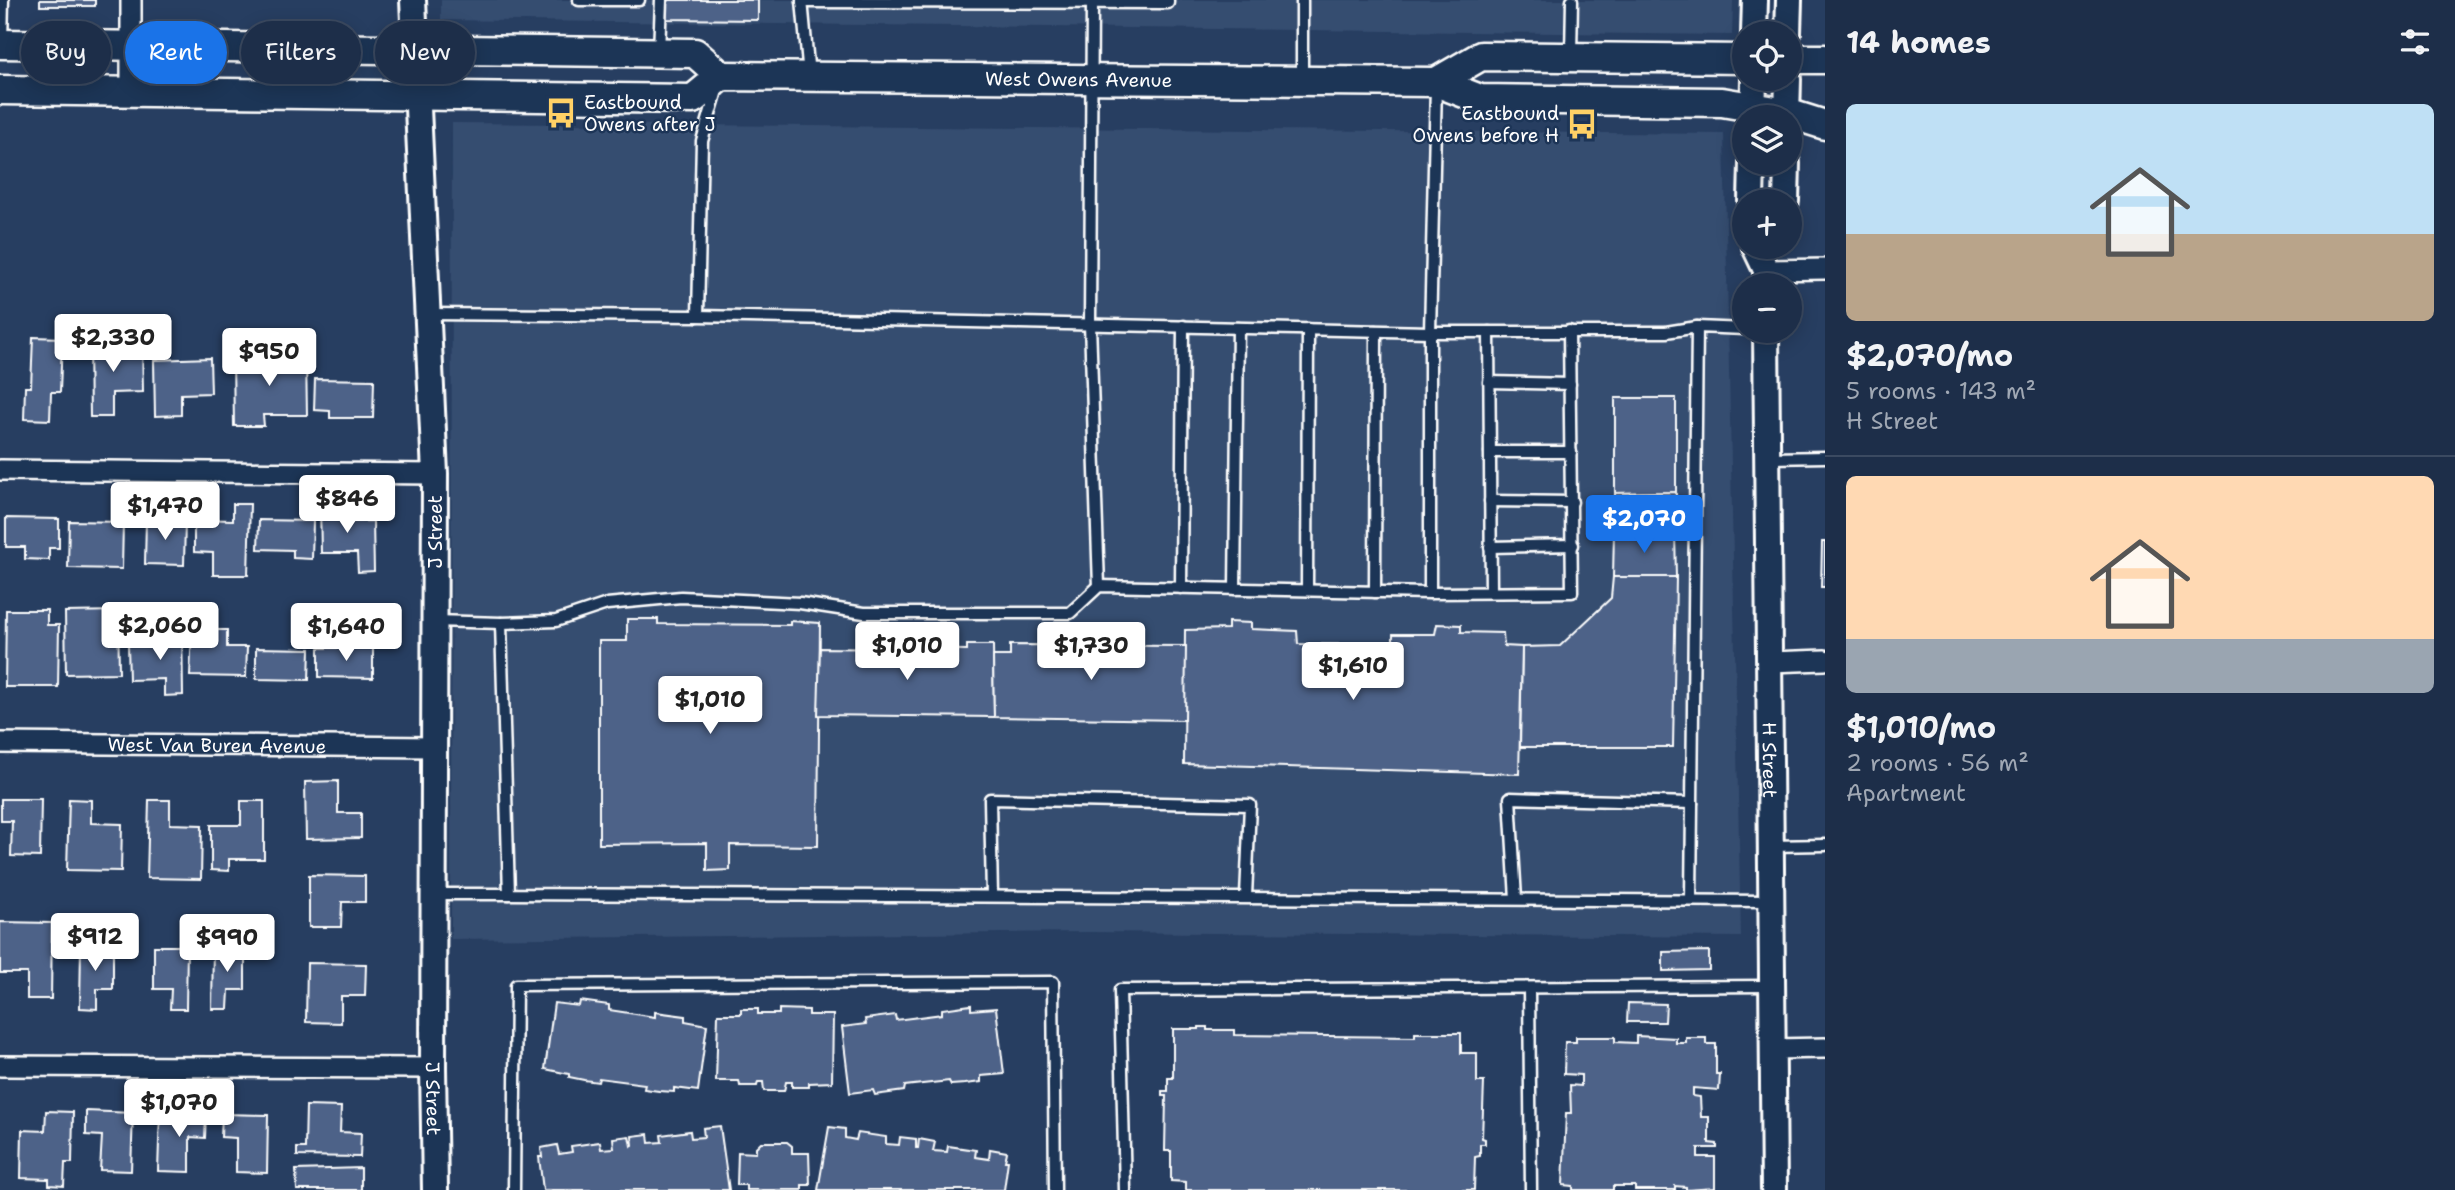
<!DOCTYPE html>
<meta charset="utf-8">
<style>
body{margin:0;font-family:"Shantell Sans",sans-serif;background:#253650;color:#f1f3f6;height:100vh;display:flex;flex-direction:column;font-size:26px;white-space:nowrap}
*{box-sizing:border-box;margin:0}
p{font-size:23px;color:#a0a8b4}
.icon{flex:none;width:38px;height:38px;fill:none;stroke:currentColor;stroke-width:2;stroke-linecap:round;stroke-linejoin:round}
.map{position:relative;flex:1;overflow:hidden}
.panel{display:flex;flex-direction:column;background:#1d2e49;width:630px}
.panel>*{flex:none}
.hud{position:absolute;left:21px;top:21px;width:665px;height:63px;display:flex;gap:14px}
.tools{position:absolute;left:1732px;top:21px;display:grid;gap:14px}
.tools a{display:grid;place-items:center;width:70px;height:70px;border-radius:50%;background:#1d2e49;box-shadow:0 4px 18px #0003,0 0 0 2px #3b4a61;font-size:35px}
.price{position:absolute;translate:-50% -60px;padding:0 16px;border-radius:7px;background:#fff;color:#222;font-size:23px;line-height:46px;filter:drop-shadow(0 2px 4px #0008)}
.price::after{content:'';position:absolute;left:50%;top:42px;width:21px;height:16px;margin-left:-10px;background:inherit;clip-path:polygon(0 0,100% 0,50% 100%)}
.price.active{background:#1a73e8;color:#fff}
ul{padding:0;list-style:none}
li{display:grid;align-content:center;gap:14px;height:371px;padding:0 21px}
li+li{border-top:2px solid #3b4a61}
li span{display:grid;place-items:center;height:217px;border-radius:10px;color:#555}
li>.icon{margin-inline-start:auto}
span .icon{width:126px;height:126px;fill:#fffc;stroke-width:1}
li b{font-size:30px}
h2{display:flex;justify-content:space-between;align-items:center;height:84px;padding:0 21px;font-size:30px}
.tag{padding:0 24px;border-radius:32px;background:#1d2e49;box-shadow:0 4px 18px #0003,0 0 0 2px #3b4a61;font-size:24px;line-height:63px}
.tag.active{background:#1a73e8;color:#fff}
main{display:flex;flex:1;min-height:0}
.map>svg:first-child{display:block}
.built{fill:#364d70}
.building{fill:#4d6288;stroke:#fff;stroke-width:2}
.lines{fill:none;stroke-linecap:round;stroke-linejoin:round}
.service-casing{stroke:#fff;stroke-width:15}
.minor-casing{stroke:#fff;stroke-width:24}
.tertiary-casing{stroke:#fff;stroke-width:30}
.secondary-casing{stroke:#fff;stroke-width:33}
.service{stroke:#1d3557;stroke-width:10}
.minor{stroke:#1d3557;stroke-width:19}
.tertiary{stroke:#1d3557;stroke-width:24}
.secondary{stroke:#1d3557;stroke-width:28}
.labels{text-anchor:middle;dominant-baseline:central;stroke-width:5;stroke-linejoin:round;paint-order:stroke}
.street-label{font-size:19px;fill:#fff;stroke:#1d3557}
.poi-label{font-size:19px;fill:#fff;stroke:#1d3557;text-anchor:start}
</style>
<main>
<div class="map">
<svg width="1825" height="1190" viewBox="0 0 1825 1190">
<rect width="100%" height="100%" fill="#273e61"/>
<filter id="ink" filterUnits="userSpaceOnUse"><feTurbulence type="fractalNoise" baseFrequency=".0143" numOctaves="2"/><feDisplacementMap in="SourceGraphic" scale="14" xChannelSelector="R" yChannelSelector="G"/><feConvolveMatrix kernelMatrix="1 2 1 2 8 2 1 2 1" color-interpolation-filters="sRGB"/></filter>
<g filter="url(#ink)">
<g class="built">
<polygon points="441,0 1733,0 1732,35 441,20"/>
<polygon points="452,123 1724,134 1741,937 1087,932 451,939"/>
</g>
<g class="building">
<rect x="40" y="0" width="55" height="6"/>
<polygon points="667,0 758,0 758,20 666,19"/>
<polygon points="33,337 62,338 60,392 51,392 50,420 24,419 25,387 31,387"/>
<polygon points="142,342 143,392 112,393 112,417 90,417 89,343"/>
<polygon points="306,356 307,415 263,415 264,426 234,426 233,357"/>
<polygon points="210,358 211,393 181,394 181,415 155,416 154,360"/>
<polygon points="315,379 374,380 373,418 330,418 330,411 314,410"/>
<polygon points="1615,398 1676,398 1676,492 1615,493"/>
<polygon points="1676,492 1675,532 1614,532 1615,493"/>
<polygon points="320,503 346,503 346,522 373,521 374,571 358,572 357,553 321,553"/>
<polygon points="233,504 250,504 248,575 213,575 213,553 194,552 194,519 233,520"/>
<polygon points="6,518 59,519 59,548 49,548 49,560 25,559 25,547 6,547"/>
<polygon points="146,519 185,520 184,565 145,564"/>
<polygon points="259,520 313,521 312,559 293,558 293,550 258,549"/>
<polygon points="69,521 123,522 122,569 68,568"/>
<polygon points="1614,532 1675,532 1676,577 1613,577"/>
<polygon points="1822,542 1825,542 1825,587 1821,587"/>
<polygon points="1613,577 1676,577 1673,747 1520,747 1522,647 1560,646 1611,598"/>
<polygon points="6,610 47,610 47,625 59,625 58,687 5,687"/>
<polygon points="118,611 119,673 66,674 65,612"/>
<polygon points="627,619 658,619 658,624 790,625 790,621 820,623 818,846 730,845 730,870 707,871 707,843 599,844 599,641 627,641"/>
<polygon points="1228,622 1251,623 1251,629 1297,631 1298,644 1393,645 1393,634 1435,634 1437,624 1461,625 1461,632 1503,633 1504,646 1522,647 1519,774 1184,764 1185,630 1228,629"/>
<polygon points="182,626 183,695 164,696 164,679 129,680 128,644 166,643 166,627"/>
<polygon points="192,630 227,630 227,647 247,647 246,677 190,676"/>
<polygon points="967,645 993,645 994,717 818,715 820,648 967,650"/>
<polygon points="1010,645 1186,646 1185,720 994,717 993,656 1010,656"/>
<polygon points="256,648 310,649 309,680 256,679"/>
<polygon points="319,648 373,648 373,678 319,677"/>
<polygon points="338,781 338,813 361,813 361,838 306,839 305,782"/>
<polygon points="1,799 41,799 40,857 11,856 12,821 1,821"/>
<polygon points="69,799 91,800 91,823 122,824 121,871 67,870"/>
<polygon points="149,800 170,800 170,824 202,825 201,879 147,878"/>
<polygon points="241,801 264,801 264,859 229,859 229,871 211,870 211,825 241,825"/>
<polygon points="309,875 365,876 365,902 342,902 341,927 309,927"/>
<polygon points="0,922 52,923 51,999 27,999 27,973 0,973"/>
<polygon points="81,945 113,946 113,989 97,989 97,1009 80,1008"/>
<polygon points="154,946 187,946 186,1009 170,1009 171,989 154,989"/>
<polygon points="213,947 245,947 245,990 229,990 228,1009 212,1009"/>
<polygon points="1709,951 1709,970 1663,971 1663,952"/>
<polygon points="307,963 366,964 365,996 341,996 341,1023 306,1022"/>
<polygon points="580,1001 609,1005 609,1010 655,1017 655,1012 685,1016 685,1021 707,1025 698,1091 674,1088 674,1092 659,1091 644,1089 645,1084 599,1078 598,1082 584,1080 569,1077 569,1074 545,1069 554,1003 579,1006"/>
<polygon points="1628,1003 1666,1004 1665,1022 1627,1022"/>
<polygon points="971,1005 971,1010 996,1008 1004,1074 981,1076 981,1082 965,1084 951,1085 949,1081 905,1086 904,1091 875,1095 873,1090 850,1093 842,1027 866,1024 865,1019 895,1015 896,1020 942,1014 942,1009"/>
<polygon points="741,1009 758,1009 758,1014 779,1014 779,1009 809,1010 809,1015 833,1015 832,1082 809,1083 809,1087 792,1087 792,1082 786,1082 784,1091 764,1091 763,1082 758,1082 757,1086 740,1086 739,1081 716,1081 718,1014 741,1014"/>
<polygon points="1199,1027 1207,1027 1207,1030 1234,1030 1234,1035 1415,1037 1415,1033 1461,1033 1461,1053 1477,1053 1477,1082 1484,1082 1482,1138 1485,1139 1485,1144 1480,1144 1480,1156 1475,1157 1474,1190 1186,1190 1186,1182 1171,1181 1171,1151 1165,1151 1166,1096 1162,1096 1162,1091 1168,1091 1168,1078 1173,1078 1173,1029 1199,1029"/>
<polygon points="1636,1036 1676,1038 1676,1043 1686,1043 1686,1038 1706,1038 1706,1044 1716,1044 1716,1074 1720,1074 1719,1090 1693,1088 1693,1096 1700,1097 1701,1117 1709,1117 1709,1143 1717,1144 1717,1148 1698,1148 1698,1157 1715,1157 1715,1188 1686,1190 1686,1187 1675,1186 1675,1190 1635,1190 1635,1186 1613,1186 1613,1190 1573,1190 1573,1186 1563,1185 1566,1113 1571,1113 1570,1085 1581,1086 1581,1075 1564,1074 1565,1042 1576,1042 1576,1037 1615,1037 1615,1042 1636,1043"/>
<polygon points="306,1106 341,1107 340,1132 361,1133 360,1157 297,1156 297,1148 305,1148"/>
<polygon points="46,1111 73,1112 72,1163 65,1163 64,1186 49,1185 49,1179 21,1178 22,1130 45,1131"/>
<polygon points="86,1111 133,1113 131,1171 100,1170 102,1136 86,1135"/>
<polygon points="160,1112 206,1113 205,1138 190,1137 190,1172 158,1171"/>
<polygon points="222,1114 268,1115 267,1173 236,1172 236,1138 221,1137"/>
<polygon points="720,1126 729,1190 543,1190 539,1157 542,1157 541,1148 557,1145 559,1154 572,1152 571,1146 600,1142 601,1149 614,1148 613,1138 629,1136 631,1146 633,1145 632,1136 648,1134 649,1143 662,1142 661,1135 690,1131 691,1138 704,1137 703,1128"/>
<polygon points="829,1127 845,1129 845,1138 856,1140 858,1133 886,1137 886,1144 899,1145 900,1137 916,1139 916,1148 918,1148 919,1139 935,1142 933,1151 947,1152 948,1146 976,1150 975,1157 989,1159 990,1149 1007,1152 1005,1161 1008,1161 1004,1190 818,1190"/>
<polygon points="761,1142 787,1142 792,1146 792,1153 809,1153 810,1185 802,1185 802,1190 746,1190 746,1185 737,1185 738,1152 756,1153 756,1147"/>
<polygon points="361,1168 361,1190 297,1190 296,1170"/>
</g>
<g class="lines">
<g class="service-casing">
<g id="service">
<polyline points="579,0 639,0"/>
<polyline points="802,0 809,76"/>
<polyline points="1302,0 1302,79"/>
<polyline points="802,2 1168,3 1168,0"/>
<polyline points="1092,3 1090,324 1099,586"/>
<polyline points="2,43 3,0"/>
<polyline points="659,52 661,0"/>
<polyline points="1571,55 1572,0"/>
<polyline points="428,314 698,316 1430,332 1666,332 1697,327"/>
<polyline points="698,316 702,141 718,87"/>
<polyline points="1489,332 1491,592"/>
<polyline points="1489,382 1570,384"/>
<polyline points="1490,452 1571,452"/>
<polyline points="1767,458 1825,457"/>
<polyline points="1490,501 1572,502"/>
<polyline points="1490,547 1573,545"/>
<polyline points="1181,588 1183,326"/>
<polyline points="1235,589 1238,328"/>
<polyline points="1307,590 1308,329"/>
<polyline points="1375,592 1376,331"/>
<polyline points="1430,593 1572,592 1569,331"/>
<polyline points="435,621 501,623 556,621 607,604 681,597 800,603 864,613 1070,613 1099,586 1430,593 1430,332 1436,86"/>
<polyline points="501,623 509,894 1771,901"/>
<polyline points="1771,846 1825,845"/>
<polyline points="434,894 509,894"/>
<polyline points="992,896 990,799 1250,805 1246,896"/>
<polyline points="1516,899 1510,798 1692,803"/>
<polyline points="1691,900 1697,327 1745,329"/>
<polyline points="1529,989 1531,1190"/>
<polyline points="514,1190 516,985 1053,982 1055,1190"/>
<polyline points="1125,1190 1120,990 1770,986"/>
</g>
</g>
<g class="minor-casing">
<g id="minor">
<polyline points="131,0 131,90"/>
<polyline points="1766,270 1825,269"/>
<polyline points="0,470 435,474"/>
<polyline points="1769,662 1825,660"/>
<path id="s1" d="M0 743 434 747"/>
<polyline points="1773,1049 1825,1048"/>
<polyline points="0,1066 433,1068"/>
</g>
</g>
<g class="tertiary-casing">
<g id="tertiary">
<path id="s2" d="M413 0 435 474 433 1068 435 1190"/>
<polyline points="1754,33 1755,0"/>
<polyline points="1788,33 1789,0"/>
<polyline points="1753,117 1754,79"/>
<polyline points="1787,117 1788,79"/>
<polyline points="1751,201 1752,163"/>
<polyline points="1786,201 1787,163"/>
<polyline points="1755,247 1766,270 1766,285"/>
<path id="s3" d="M1766 331 1774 1190"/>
</g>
</g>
<g class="secondary-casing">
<g id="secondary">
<polyline points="0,44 695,53 721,76"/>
<polyline points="1790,59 1825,59"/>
<polyline points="1436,82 1481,56 1745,59"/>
<path id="s4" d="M0 90 693 99 721 76 1436 82 1480 99 1722 102 1787 113 1825 125"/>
</g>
</g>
<use href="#service" class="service"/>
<use href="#minor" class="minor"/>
<use href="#tertiary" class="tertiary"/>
<use href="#secondary" class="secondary"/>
</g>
</g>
<defs>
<g id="bus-bare" transform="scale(2.415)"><path d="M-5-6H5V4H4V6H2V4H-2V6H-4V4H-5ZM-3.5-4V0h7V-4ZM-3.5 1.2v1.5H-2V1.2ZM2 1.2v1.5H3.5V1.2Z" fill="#ffd166" stroke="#1d3557" stroke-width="2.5" paint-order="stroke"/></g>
</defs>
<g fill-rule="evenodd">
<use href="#bus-bare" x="561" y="113"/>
<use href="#bus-bare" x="1582" y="124"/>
</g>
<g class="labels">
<g class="street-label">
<text stroke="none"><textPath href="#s4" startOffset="1087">West Owens Avenue</textPath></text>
<text transform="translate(435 532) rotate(-90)">J Street</text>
<text stroke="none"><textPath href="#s1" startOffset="217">West Van Buren Avenue</textPath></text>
<text stroke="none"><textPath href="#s3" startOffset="429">H Street</textPath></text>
<text stroke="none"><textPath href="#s2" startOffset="1099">J Street</textPath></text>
</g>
<g class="poi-label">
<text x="584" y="102">Eastbound<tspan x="584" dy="22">Owens after J</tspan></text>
<text x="1559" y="113" text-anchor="end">Eastbound<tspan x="1559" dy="22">Owens before H</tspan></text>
</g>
</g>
</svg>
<div class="tools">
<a><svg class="icon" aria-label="locate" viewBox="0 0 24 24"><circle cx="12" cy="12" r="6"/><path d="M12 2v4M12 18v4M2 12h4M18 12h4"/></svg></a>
<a><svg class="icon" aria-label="layers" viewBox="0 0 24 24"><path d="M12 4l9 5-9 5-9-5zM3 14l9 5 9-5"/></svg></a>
<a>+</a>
<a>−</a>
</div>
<b class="price" style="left:113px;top:374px">$2,330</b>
<b class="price" style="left:269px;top:388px">$950</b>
<b class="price" style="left:347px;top:535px">$846</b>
<b class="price" style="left:165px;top:542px">$1,470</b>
<b class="price active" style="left:1644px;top:555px">$2,070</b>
<b class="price" style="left:160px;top:662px">$2,060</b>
<b class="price" style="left:346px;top:663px">$1,640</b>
<b class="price" style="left:907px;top:682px">$1,010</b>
<b class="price" style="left:1091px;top:682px">$1,730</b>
<b class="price" style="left:1353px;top:702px">$1,610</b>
<b class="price" style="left:710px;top:736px">$1,010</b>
<b class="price" style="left:95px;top:973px">$912</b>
<b class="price" style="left:227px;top:974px">$990</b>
<b class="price" style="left:179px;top:1139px">$1,070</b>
<div class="hud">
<a class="tag">Buy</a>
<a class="tag active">Rent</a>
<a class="tag">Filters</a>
<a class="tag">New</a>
</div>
</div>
<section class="panel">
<h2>14 homes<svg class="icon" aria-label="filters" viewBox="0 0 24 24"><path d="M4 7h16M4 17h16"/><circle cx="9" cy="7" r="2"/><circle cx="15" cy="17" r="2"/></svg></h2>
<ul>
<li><span style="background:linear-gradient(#bfe0f5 60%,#b9a48a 0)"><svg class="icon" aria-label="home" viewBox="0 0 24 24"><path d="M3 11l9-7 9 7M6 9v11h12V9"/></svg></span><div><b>$2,070/mo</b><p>5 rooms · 143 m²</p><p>H Street</p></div></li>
<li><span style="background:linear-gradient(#ffd9b3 75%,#9aa5b1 0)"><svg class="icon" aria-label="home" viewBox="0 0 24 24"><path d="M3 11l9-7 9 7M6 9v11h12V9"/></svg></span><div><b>$1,010/mo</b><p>2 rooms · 56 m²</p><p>Apartment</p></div></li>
</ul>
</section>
</main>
